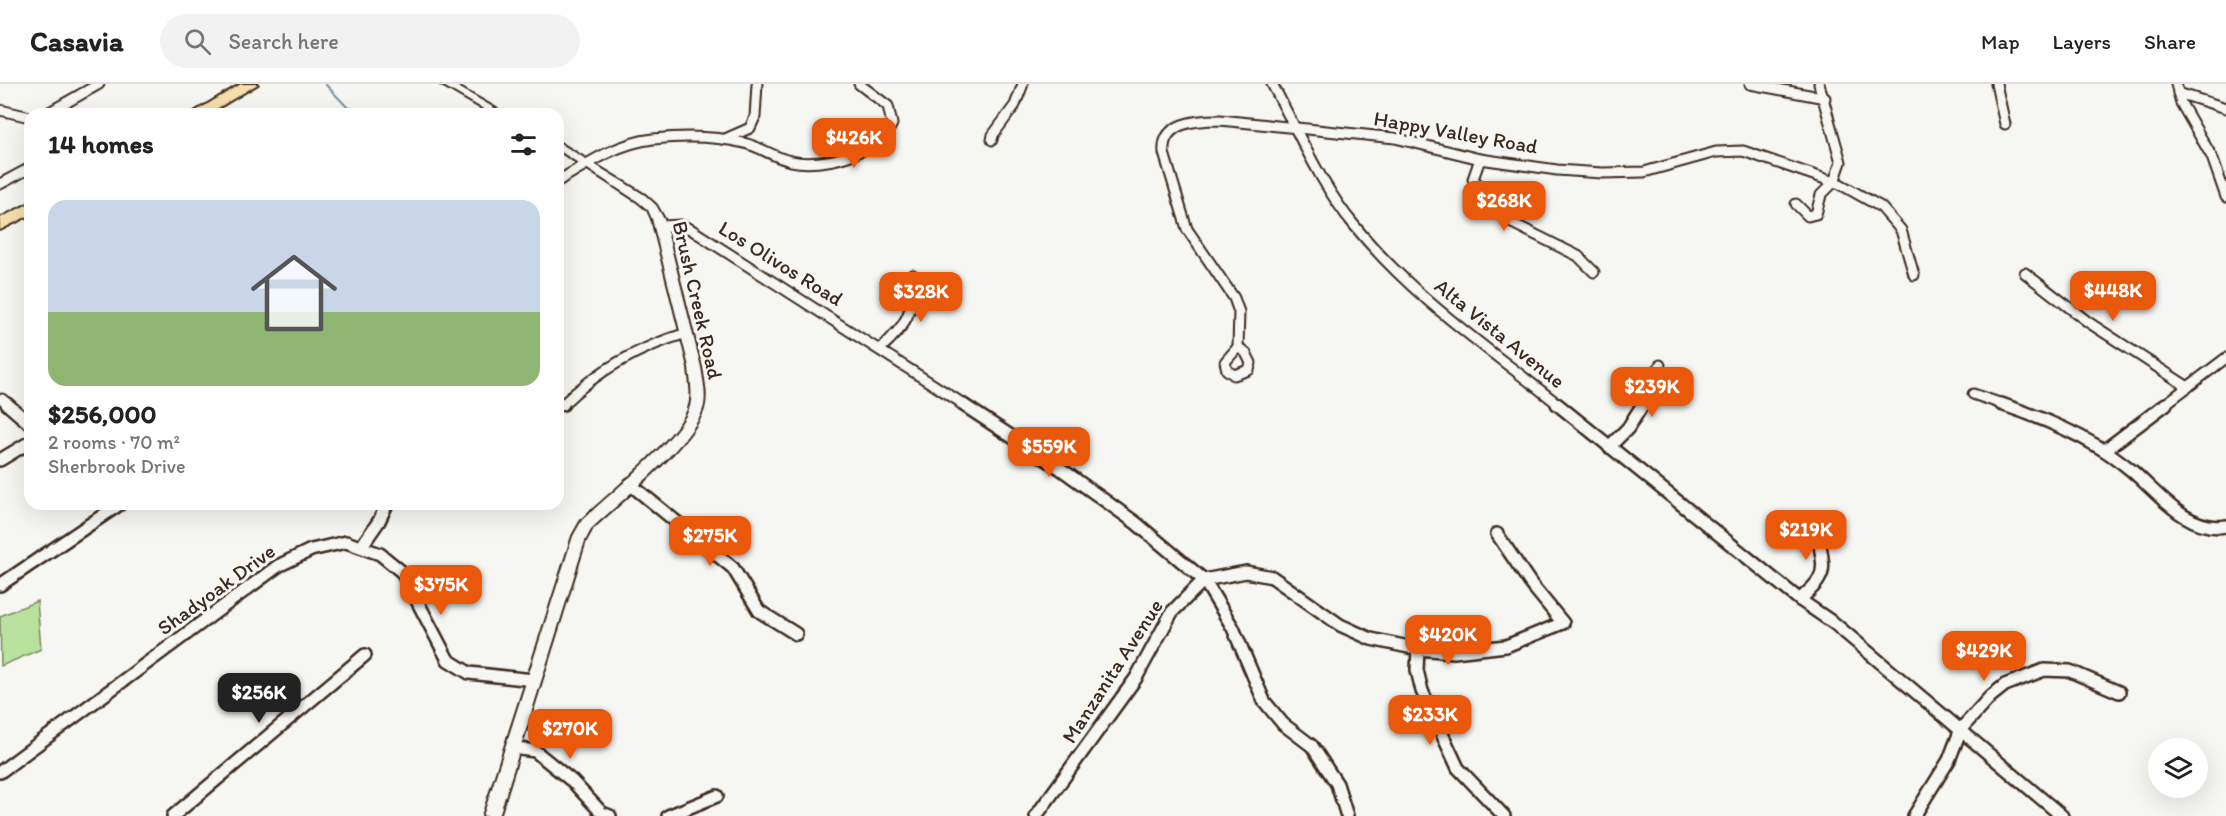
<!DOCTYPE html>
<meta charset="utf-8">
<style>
body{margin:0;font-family:Itim,sans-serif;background:#f2f2f2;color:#222;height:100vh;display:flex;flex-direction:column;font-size:22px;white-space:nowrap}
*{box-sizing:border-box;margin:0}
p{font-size:20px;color:#767676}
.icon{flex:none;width:33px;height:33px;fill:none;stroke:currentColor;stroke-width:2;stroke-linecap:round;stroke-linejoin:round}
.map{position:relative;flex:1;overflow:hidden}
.panel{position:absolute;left:24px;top:24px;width:540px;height:402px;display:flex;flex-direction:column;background:#fff;border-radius:18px;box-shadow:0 6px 24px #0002}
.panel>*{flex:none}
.tools{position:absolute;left:2148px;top:654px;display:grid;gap:12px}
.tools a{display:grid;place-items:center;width:60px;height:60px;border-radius:50%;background:#fff;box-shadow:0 6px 24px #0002;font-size:30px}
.price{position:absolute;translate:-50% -51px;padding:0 14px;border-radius:12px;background:#ea580c;color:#fff;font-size:20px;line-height:39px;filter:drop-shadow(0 2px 3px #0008)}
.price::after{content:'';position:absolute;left:50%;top:36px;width:18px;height:14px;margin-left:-9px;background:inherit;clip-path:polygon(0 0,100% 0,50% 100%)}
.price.current{background:#222;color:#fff}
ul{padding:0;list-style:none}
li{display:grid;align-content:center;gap:12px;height:318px;padding:0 24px}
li+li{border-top:2px solid #e0e0e0}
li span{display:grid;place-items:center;height:186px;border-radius:18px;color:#555}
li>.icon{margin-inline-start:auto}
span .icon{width:108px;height:108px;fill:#fffc;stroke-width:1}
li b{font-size:26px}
h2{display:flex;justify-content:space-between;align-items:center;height:72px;padding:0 24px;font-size:26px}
header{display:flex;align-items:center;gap:36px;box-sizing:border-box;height:84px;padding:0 30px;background:#fff;border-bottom:2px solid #e0e0e0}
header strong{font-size:28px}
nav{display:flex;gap:33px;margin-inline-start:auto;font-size:21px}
.search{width:420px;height:54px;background:#f2f2f2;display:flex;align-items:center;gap:15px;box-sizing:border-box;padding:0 21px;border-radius:33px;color:#767676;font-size:22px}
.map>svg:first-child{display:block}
.green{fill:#b8e29e;stroke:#7a865e;stroke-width:1.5}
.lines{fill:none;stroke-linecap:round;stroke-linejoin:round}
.stream{stroke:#7294a1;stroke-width:2}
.minor-far1-casing{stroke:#3b2a1e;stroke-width:13}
.minor-casing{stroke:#3b2a1e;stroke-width:16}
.tertiary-casing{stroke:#3b2a1e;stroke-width:4}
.primary-casing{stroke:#3b2a1e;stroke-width:4}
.minor-far1{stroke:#f6f6f2;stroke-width:9}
.minor{stroke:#f6f6f2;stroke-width:11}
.tertiary{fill:#f6f6f2;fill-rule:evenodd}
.primary{fill:#f8deab;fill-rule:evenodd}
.labels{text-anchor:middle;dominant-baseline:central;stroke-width:6;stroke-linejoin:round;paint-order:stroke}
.street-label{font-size:21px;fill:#3b2a1e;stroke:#f6f6f2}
</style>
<header>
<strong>Casavia</strong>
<div class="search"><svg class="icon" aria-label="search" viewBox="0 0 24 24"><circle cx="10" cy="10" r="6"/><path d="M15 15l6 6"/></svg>Search here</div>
<nav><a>Map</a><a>Layers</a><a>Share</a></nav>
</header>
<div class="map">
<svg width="2226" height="732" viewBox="0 0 2226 732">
<rect width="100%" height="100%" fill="#f6f6f2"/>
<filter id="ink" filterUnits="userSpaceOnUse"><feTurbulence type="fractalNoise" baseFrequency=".0167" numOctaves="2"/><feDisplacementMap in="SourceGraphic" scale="12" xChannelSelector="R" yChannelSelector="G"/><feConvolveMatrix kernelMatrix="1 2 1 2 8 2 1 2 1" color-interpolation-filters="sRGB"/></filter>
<g filter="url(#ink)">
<polygon class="green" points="37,517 41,565 1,582 0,532"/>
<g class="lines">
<polyline class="stream" points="325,0 354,30"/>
<g class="minor-far1-casing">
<g id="minor-far1">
<path d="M1272 0C1298 47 1320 100 1354 141 1411 212 1489 265 1559 321"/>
<polyline points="1750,0 1825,14"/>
<polyline points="1996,0 2005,40"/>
<polyline points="2176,0 2181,19 2212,73 2226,113"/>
<polyline points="2178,9 2226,24"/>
<polyline points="0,26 30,33"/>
<polyline points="46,30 99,0"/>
<polyline points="725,55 750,44 755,33 757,0"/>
<polyline points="992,56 993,51 1015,21 1023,0"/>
<polyline points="1480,75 1473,95 1514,140 1578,172 1594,188"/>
<path d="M558 97C588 79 618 59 653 55 683 52 715 52 744 59 761 63 775 74 791 77 822 84 878 69 892 40L888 22 859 0"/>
<polyline points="0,100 30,84"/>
<polyline points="1796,120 1808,132 1816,130 1821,111 1834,98 1841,78 1819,0"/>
<polyline points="661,142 681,141 692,146 965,321"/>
<polyline points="2025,189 2088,238 2188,303"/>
<polygon points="1238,263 1246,269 1251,279 1249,286 1234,291 1227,286 1225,278"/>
<path d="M1238 263 1239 228 1234 214 1187 145 1164 69C1161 38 1197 36 1220 36L1395 54 1480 75 1557 86 1602 89 1644 88 1716 68 1743 67 1840 100 1881 123 1901 146 1914 191"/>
<path d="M880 265C906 242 915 227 913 191"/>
<polyline points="1973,310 2005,321"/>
<polyline points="2,315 9,321"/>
<path d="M562 321C598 286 639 263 687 249"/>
<polyline points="1642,321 1660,281"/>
<polyline points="2164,321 2226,274"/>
</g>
</g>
<g class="minor-casing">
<g id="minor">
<polyline points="7,320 30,340"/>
<polyline points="962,320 1061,385 1136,439 1204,496 1233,544 1264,617 1283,640 1312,662 1337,700 1347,732"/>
<polyline points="1557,320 1800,516 1835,540 2062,732"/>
<path d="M2001 320C2034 331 2067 344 2097 362 2109 369 2120 377 2131 386 2157 408 2188 449 2226 442"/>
<polyline points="558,321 563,320"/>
<polyline points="1609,363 1628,344 1643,320"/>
<polyline points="2105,366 2166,320"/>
<polyline points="0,376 30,358"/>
<polyline points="630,400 733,484 759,527 796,550"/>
<polyline points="361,463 379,437 387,420"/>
<polyline points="0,501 120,420"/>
<path d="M1800 516C1806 509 1815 503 1819 495 1828 481 1817 463 1820 448"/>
<polyline points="1418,565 1417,586 1422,607 1458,684 1504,732"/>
<polyline points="513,664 535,667 572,697 602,729 610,732"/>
<polyline points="0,688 278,482 311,466 346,458 380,470 402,488 448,576 469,589 534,596"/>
<polyline points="173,732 365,571"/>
<polyline points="668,732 717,712"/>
<polyline points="1036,732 1136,594 1172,528 1204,496 1246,488 1272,493 1340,541 1371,555 1418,565 1454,568 1506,562 1563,539 1531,500 1497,450"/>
<polyline points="1914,732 1949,676 1961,645 1990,613 2005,601 2044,586 2070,587 2119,608"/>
</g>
</g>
<g class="tertiary-casing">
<g id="tertiary">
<polygon points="440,0 453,0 505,30 492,30"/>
<path d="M558 58 645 111 656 121 664 135 701 283C703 297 707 312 703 325 692 360 621 417 592 444L585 457 499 732H483L573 452 582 436C607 413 680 353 689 325 694 312 690 297 689 283L652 135 648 126 637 117 558 66Z"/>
</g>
</g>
<g class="primary-casing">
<g id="primary">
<polygon points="241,0 258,0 208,30 191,30"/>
<polygon points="30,119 30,131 0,146 0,134"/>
</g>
</g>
<use href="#minor-far1" class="minor-far1"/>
<use href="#minor" class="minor"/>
<use href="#tertiary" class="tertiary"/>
<use href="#primary" class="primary"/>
</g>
</g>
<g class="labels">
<g class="street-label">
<text transform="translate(1456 48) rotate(10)">Happy Valley Road</text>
<text transform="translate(781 179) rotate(32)">Los Olivos Road</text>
<text transform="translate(698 216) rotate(77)">Brush Creek Road</text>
<text transform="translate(1500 249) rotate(39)">Alta Vista Avenue</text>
<text transform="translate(216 505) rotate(-36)">Shadyoak Drive</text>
<text transform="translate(1112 587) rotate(-57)">Manzanita Avenue</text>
</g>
</g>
</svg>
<div class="tools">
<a><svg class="icon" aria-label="layers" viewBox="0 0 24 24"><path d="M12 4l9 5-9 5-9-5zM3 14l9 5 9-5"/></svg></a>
</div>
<b class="price" style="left:854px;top:85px">$426K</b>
<b class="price" style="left:1504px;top:148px">$268K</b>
<b class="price" style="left:2113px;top:238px">$448K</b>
<b class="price" style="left:921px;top:239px">$328K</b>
<b class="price" style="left:1652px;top:334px">$239K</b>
<b class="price" style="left:1049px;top:394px">$559K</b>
<b class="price" style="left:1806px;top:477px">$219K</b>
<b class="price" style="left:710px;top:483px">$275K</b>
<b class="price" style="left:441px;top:532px">$375K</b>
<b class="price" style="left:1448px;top:582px">$420K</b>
<b class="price" style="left:1984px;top:598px">$429K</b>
<b class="price current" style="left:259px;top:640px">$256K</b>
<b class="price" style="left:1430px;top:662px">$233K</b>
<b class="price" style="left:570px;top:676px">$270K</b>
<section class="panel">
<h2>14 homes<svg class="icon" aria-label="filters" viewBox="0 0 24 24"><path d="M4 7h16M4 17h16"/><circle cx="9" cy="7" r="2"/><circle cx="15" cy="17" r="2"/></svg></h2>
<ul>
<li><span style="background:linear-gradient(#c9d6e8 60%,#8fb573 0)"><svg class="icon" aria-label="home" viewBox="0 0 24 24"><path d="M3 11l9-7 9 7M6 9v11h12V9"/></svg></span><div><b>$256,000</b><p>2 rooms · 70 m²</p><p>Sherbrook Drive</p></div></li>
</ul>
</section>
</div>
